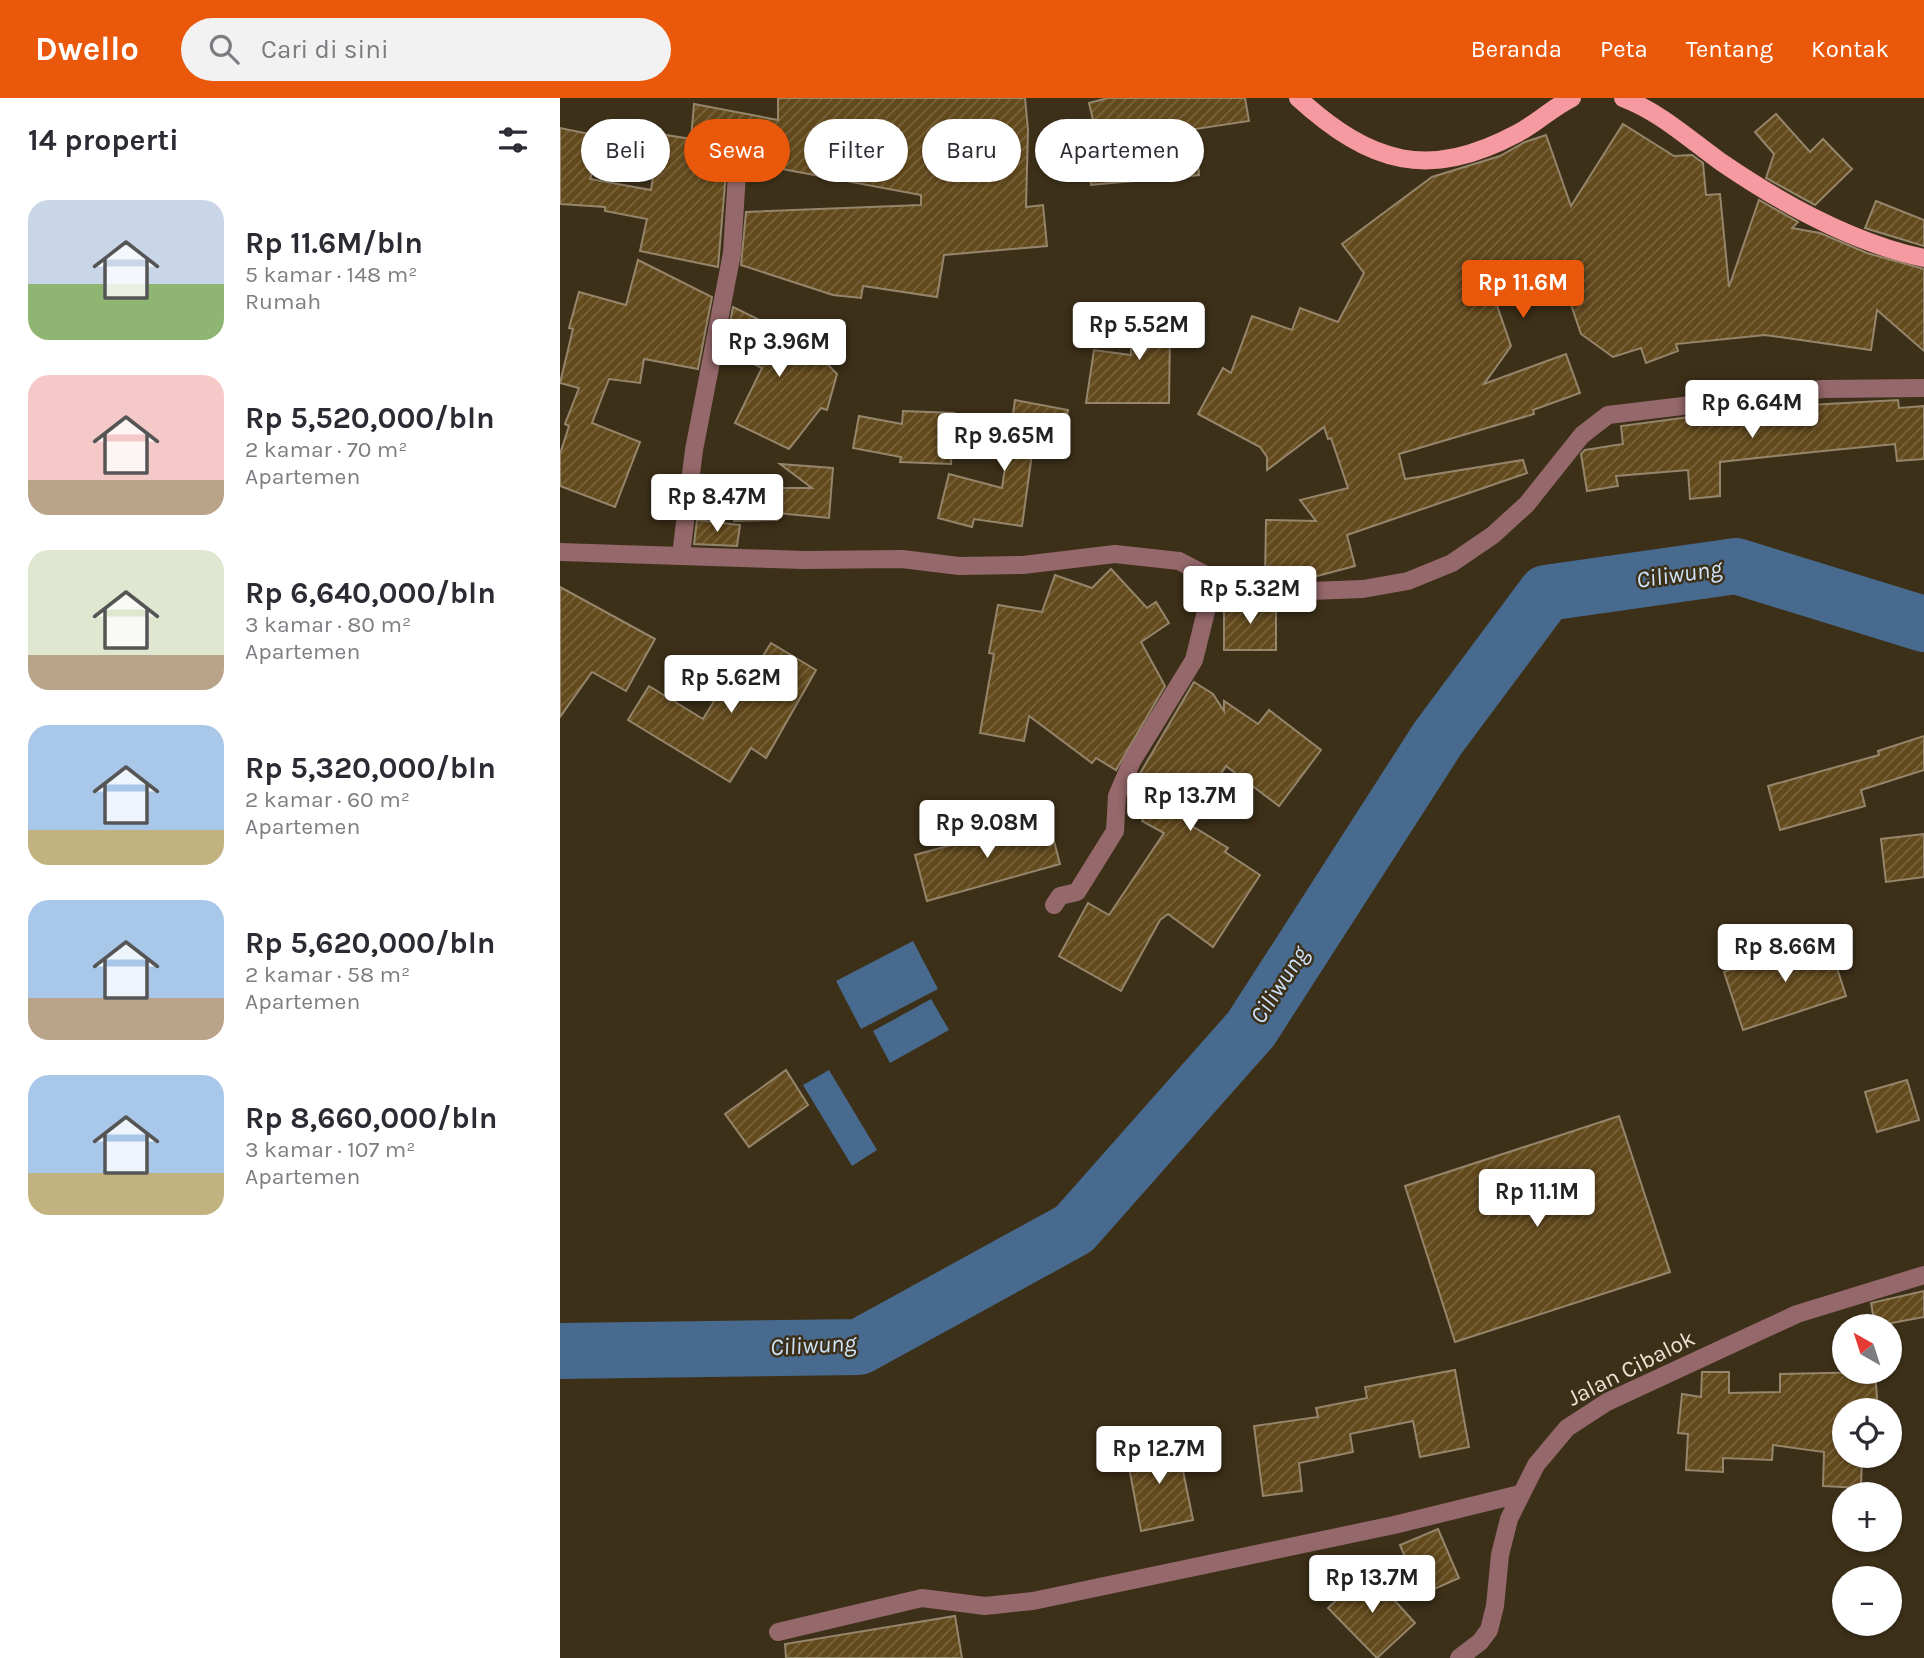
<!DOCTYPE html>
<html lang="id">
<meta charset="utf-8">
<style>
body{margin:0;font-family:Karla,sans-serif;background:#f2f2f3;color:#2b2b33;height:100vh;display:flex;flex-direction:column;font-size:26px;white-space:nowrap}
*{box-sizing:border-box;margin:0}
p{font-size:23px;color:#7c7c81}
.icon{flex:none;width:38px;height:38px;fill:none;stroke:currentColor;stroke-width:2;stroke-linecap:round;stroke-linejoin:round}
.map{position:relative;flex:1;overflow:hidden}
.drawer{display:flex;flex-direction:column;background:#fff;width:560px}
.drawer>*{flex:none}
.hud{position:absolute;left:21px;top:21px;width:665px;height:63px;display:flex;gap:14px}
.needle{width:46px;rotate:321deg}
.controls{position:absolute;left:1272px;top:1216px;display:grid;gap:14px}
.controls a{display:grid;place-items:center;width:70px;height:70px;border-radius:50%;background:#fff;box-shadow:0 2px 5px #0004;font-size:35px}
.price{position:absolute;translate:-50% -60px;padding:0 16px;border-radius:7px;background:#fff;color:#222;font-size:23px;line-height:46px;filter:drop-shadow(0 2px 4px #0008)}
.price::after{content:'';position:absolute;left:50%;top:42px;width:21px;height:16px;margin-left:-10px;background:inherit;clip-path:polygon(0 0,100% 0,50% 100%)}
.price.selected{background:#ea580c;color:#fff}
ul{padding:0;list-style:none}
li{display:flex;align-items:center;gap:21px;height:175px;padding:0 28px}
li span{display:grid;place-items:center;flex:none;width:196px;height:140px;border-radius:21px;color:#555}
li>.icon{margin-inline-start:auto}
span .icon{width:84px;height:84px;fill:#fffc;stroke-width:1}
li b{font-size:30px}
h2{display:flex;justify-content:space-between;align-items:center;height:84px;padding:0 28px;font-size:30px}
.tag{padding:0 24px;border-radius:32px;background:#fff;box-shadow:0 2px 5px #0004;font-size:24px;line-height:63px}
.tag.selected{background:#ea580c;color:#fff}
header{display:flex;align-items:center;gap:42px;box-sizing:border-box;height:98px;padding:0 35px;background:#ea580c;color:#fff}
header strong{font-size:33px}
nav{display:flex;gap:38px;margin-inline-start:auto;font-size:24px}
.search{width:490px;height:63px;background:#f2f2f3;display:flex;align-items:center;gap:18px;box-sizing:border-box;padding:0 24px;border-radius:38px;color:#7c7c81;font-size:26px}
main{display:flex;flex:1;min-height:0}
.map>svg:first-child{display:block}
.water{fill:#476a8e}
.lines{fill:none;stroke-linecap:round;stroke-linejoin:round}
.river{stroke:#476a8e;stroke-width:56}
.building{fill:url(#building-hatch);stroke:#95856b;stroke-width:2}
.minor{stroke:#95686b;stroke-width:18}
.major{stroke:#f69aa2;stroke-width:18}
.labels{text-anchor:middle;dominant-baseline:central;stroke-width:5;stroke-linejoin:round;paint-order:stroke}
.street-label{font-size:23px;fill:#ebe2d4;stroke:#3d3019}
.water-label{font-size:24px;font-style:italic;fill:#cce3fa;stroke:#3d3019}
</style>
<header>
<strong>Dwello</strong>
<div class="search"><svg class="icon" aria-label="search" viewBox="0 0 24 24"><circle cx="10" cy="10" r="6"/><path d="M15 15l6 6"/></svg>Cari di sini</div>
<nav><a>Beranda</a><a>Peta</a><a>Tentang</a><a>Kontak</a></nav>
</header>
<main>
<section class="drawer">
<h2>14 properti<svg class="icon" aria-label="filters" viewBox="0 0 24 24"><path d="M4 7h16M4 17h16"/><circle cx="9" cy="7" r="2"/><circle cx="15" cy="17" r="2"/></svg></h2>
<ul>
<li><span style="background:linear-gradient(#c9d6e8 60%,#8fb573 0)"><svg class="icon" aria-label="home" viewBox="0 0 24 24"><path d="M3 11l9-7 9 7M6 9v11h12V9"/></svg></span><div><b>Rp 11.6M/bln</b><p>5 kamar · 148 m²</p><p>Rumah</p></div></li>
<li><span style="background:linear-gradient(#f6c9c9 75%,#b9a48a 0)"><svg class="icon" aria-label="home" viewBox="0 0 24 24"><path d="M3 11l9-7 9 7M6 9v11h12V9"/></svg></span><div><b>Rp 5,520,000/bln</b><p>2 kamar · 70 m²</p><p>Apartemen</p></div></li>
<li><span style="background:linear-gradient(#dfe7d0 75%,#b9a48a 0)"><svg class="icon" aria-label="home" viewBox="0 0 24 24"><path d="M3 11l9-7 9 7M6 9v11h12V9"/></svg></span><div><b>Rp 6,640,000/bln</b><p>3 kamar · 80 m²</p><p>Apartemen</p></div></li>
<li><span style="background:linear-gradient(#a9c7e8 75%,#c2b280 0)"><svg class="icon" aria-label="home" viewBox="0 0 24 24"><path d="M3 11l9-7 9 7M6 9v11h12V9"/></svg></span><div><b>Rp 5,320,000/bln</b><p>2 kamar · 60 m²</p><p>Apartemen</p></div></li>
<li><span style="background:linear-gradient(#a9c7e8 70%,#b9a48a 0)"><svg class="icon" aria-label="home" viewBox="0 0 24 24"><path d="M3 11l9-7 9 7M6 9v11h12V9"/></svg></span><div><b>Rp 5,620,000/bln</b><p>2 kamar · 58 m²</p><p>Apartemen</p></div></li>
<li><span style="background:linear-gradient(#a9c7e8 70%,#c2b280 0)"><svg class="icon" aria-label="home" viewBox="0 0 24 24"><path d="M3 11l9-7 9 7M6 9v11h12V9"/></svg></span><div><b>Rp 8,660,000/bln</b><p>3 kamar · 107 m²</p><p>Apartemen</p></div></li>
</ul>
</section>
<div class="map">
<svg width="1364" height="1560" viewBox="0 0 1364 1560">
<defs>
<pattern id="building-hatch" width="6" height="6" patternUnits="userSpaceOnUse" patternTransform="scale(1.75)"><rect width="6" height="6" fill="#634a1d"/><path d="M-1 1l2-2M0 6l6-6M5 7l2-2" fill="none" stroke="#7a643d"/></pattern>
</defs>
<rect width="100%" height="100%" fill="#3d3019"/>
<g class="water">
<polygon points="353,843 378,891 301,931 276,883"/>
<polygon points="371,901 389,932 330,965 313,933"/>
<polygon points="269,972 317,1052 292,1068 243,987"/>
</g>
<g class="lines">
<polyline class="river" points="0,1253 299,1249 514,1131 691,931 878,640 986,495 1176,468 1364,526"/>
</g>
<g class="building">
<polygon points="218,0 465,0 468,32 466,109 483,107 487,148 384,157 377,199 303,188 301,200 273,197 181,167 186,114 361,107 361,97 174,62 166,74 158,169 80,153 87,121 45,113 45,109 0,106 0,30 44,39 30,81 91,92 100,36 131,41 134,6 218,22"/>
<polygon points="548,0 685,0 689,23 635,31 639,77 531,87 528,52 540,51 529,5"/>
<polygon points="1216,16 1250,54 1263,41 1292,71 1255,107 1206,80 1214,56 1195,34"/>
<polygon points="1063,26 1114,58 1132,57 1143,65 1146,97 1160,96 1169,189 1199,102 1238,124 1232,130 1260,135 1307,155 1364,171 1364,253 1317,212 1311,252 1205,237 1116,246 1118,253 1086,265 1081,250 1053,259 1021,236 1001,177 980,207 923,167 951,248 924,286 1006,256 1020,295 973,312 974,316 839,356 845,381 963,362 967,375 787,437 795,468 742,482 705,483 706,422 756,423 740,402 788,390 771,340 768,341 764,329 707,372 707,359 700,349 638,316 663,270 671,275 692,218 732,232 740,210 778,224 804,175 782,146 872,79 940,58 965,44 986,37 1011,108"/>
<polygon points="1316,103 1364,122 1364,148 1305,130"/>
<polygon points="78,162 152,199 138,271 84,261 80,285 49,281 32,325 80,344 55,409 0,388 0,356 9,328 5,326 19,290 0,285 13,231 9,230 19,194 66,207"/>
<polygon points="624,205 626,232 610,233 609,305 526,305 534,252 571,257 571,240 581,240 578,210"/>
<polygon points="173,209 237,240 240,237 277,276 267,312 261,310 229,351 175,325 202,270 165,252"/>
<polygon points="455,302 508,312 502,339 475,334 462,428 414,421 412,429 378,420 389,376 442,390"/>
<polygon points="1338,302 1339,310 1364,308 1364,361 1337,363 1335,346 1263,353 1160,364 1160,398 1130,401 1128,372 1056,378 1058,388 1027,393 1021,356 1025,352 1063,346 1061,328 1197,310"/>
<polygon points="343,313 394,315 391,366 340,364 341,359 293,350 299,318 342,326"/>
<polygon points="220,366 273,370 269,420 217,415 217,422 174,423 173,390 252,390"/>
<polygon points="137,422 180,427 177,448 134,446"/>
<polygon points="551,471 587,510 596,504 609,525 581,544 605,588 556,672 536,660 532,665 469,618 464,643 420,635 434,556 429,555 438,507 482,514 495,477 532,490"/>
<polygon points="0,489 95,541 66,593 32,574 0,619"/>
<polygon points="664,504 716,506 716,552 664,552"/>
<polygon points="211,545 256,572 206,660 191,650 170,684 68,622 89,588 143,621 166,584 181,593"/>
<polygon points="634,584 653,596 664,613 664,603 698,626 709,612 761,652 719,708 666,668 629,726 668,750 665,754 700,777 653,849 608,816 600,822 561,893 499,858 528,805 549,817 604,735 582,723 596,697 575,684"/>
<polygon points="1364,638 1364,672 1301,692 1305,708 1220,732 1208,688 1319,657 1318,653"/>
<polygon points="488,720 500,766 367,803 355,757"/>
<polygon points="1364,736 1364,779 1326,784 1321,741"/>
<polygon points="1267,839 1286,898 1183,932 1164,874"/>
<polygon points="226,972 248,1007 189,1049 165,1016"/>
<polygon points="1347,982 1359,1022 1317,1034 1305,994"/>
<polygon points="1059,1018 1110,1174 895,1244 845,1088"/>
<polygon points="1364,1193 1364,1219 1315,1228 1311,1205"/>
<polygon points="895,1272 909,1349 860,1359 853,1323 790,1336 793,1354 739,1365 742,1393 703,1398 694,1328 758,1319 756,1310 807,1300 805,1289"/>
<polygon points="1142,1274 1169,1274 1169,1295 1220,1294 1220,1276 1315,1274 1318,1312 1284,1312 1284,1358 1302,1358 1301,1390 1263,1388 1264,1354 1213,1347 1212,1362 1163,1360 1163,1374 1126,1372 1128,1336 1118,1335 1122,1296 1141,1299"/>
<polygon points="617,1343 633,1422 581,1433 566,1353"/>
<polygon points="878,1431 899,1480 861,1497 840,1447"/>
<polygon points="808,1473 855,1525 817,1560 768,1510"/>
<polygon points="395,1518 402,1560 226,1560 225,1546"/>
</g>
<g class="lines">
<g class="minor">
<polyline points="0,454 244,462 342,461 399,468 463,467 555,456 619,463 654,481 696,495 803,491 848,483 892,465 933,437 967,406 1022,337 1048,317 1263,291 1364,290"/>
<polyline points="121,457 134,352 172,155 177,75"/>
<polyline points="494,807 500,798 517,794 555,733 557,698 572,663 634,562 654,481"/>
<polyline points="218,1534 362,1500 425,1508 473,1503 834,1427 960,1396"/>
<polyline points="899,1560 920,1544 929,1532 935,1508 940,1457 949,1421 976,1367 1007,1330 1047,1304 1237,1216 1364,1177"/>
</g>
<g class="major">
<path d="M738 0C811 66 868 83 958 35 977 25 993 9 1012 0"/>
<path d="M1063 0C1100 14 1129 41 1161 64 1221 105 1293 145 1364 160"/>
</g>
</g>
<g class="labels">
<g class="street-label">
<text transform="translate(1071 1270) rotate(-27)">Jalan Cibalok</text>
</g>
<g class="water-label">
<text transform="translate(1119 476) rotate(-8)">Ciliwung</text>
<text transform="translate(719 887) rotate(-57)">Ciliwung</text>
<text transform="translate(253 1247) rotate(-3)">Ciliwung</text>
</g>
</g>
</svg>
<div class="controls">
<a><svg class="needle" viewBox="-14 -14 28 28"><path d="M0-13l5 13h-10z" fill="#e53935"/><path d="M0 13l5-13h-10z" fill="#7c7c81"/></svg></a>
<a><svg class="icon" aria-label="locate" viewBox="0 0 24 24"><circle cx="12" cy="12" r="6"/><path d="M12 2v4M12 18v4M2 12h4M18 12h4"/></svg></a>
<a>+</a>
<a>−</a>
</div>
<b class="price selected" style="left:963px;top:222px">Rp 11.6M</b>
<b class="price" style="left:579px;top:264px">Rp 5.52M</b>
<b class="price" style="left:219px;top:281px">Rp 3.96M</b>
<b class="price" style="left:1192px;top:342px">Rp 6.64M</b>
<b class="price" style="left:444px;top:375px">Rp 9.65M</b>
<b class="price" style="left:157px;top:436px">Rp 8.47M</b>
<b class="price" style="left:690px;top:528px">Rp 5.32M</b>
<b class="price" style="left:171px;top:617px">Rp 5.62M</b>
<b class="price" style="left:630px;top:735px">Rp 13.7M</b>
<b class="price" style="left:427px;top:762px">Rp 9.08M</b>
<b class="price" style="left:1225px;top:886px">Rp 8.66M</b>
<b class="price" style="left:977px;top:1131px">Rp 11.1M</b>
<b class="price" style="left:599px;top:1388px">Rp 12.7M</b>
<b class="price" style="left:812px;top:1517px">Rp 13.7M</b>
<div class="hud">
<a class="tag">Beli</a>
<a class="tag selected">Sewa</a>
<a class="tag">Filter</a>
<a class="tag">Baru</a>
<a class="tag">Apartemen</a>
</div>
</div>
</main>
